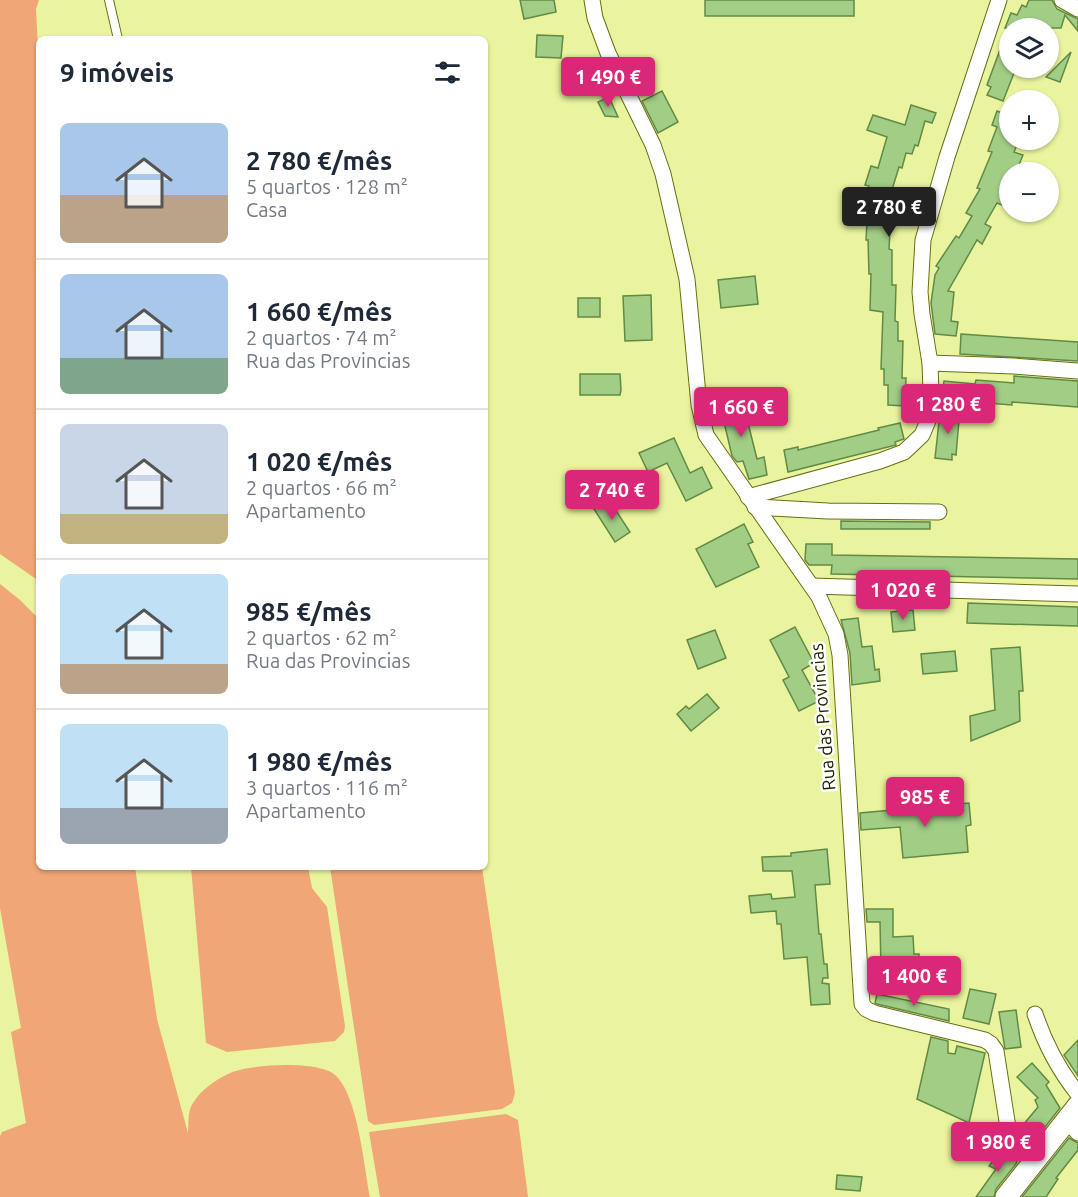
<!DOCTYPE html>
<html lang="pt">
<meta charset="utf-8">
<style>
body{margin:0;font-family:Ubuntu,sans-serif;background:#f6f6f7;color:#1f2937;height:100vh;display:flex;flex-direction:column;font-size:22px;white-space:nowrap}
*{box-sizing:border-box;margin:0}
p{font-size:20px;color:#747a83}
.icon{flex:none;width:33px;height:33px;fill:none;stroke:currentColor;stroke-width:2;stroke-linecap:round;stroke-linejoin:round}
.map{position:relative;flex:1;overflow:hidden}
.side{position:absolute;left:36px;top:36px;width:452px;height:834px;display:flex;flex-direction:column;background:#fff;border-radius:9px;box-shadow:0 2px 4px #0004}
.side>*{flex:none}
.controls{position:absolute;left:999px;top:18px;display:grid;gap:12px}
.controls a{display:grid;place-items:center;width:60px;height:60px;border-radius:50%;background:#fff;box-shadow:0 2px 4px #0004;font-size:30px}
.price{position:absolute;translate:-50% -51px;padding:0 14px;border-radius:6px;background:#db2777;color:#fff;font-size:20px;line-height:39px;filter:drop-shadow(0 2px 3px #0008)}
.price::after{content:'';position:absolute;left:50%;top:36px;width:18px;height:14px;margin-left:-9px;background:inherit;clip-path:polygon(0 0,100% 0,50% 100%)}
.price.on{background:#222;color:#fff}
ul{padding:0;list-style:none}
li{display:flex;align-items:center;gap:18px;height:150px;padding:0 24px}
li+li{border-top:2px solid #e0e1e3}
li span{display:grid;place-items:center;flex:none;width:168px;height:120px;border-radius:9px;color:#555}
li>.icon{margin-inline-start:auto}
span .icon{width:72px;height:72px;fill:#fffc;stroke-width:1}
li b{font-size:26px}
h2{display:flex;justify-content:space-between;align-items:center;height:72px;padding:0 24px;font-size:26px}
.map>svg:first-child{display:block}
.green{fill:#f0a676}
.building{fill:#a1cd85;stroke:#618a44;stroke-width:1.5}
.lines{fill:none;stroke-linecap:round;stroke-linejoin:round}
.lane-casing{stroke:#686e13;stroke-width:10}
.street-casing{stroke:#686e13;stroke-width:17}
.secondary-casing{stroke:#686e13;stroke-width:23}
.lane{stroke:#fff;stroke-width:8}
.street{stroke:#fff;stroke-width:15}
.secondary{stroke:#fff;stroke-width:21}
.labels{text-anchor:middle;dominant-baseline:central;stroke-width:5;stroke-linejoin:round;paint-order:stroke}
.street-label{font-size:18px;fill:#202301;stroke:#fff}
</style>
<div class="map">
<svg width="1078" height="1197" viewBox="0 0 1078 1197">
<rect width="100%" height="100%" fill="#eaf49e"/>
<g class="green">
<polygon points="0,0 39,0 36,9 39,68 39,581 0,554"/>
<path d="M0 584 20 600 39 619V867H135L157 1019 188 1133C189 1124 187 1112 193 1103 201 1090 215 1080 228 1074 247 1064 319 1060 335 1075 358 1095 364 1166 370 1197H0V1136L2 1132 26 1123 11 1032 21 1028 0 908Z"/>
<polygon points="191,867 308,867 312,888 327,907 345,1026 344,1032 335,1041 227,1052 206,1043"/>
<polygon points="330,867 482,867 515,1093 512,1103 502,1109 374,1125 368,1121"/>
<polygon points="506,1114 518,1120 528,1197 380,1197 369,1132"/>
</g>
<g class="building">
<polygon points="520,0 554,0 556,12 524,19"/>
<rect x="705" y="0" width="149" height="16"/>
<polygon points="1029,0 1052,0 1057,9 1078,19 1078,31 1065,15 1061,28 1010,28 1010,68 1016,68 1003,101 987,95 991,87 987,85 1008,28 1005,28 1011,13 1017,15 1022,5 1026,7"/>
<polygon points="537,35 563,36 561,58 536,57"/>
<polygon points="1071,52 1060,82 1046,77"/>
<polygon points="662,91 678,122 658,133 642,101"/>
<polygon points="609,97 618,117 605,116 598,102"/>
<polygon points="911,105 936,113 932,123 925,121 918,146 915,145 912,154 906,153 902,168 899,167 887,206 886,231 890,231 889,249 892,250 892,285 896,285 895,321 898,322 898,341 903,341 902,378 906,378 905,406 888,405 888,385 884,385 884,369 881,369 883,312 870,310 871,274 869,274 868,240 866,240 867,221 864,221 865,206 863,205 869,186 865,185 871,166 878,168 887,137 867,130 873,115 905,125"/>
<polygon points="997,111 1010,116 1010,140 1019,140 1014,152 1023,155 1016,172 1010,172 1010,187 1002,205 997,203 985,224 991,227 982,244 977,240 948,291 954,292 951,321 958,322 956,336 935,334 931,303 935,275 939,268 936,266 956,236 959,238 972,216 966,213 980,189 977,188 992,152 988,151 997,127 992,125"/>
<polygon points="755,276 758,304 721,308 718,280"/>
<polygon points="651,295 652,340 625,341 623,296"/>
<rect x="578" y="298" width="22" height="19"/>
<polygon points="961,334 1078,342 1078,361 960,354"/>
<polygon points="580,374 620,374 621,390 620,395 580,395"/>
<polygon points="1014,376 1078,381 1078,407 1012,402 1012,405 961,401 960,408 940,407 941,389 943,389 944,381 975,384 976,380 1014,383"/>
<polygon points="732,399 732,402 742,399 757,459 764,457 767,475 749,479 743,461 737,462 732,456 719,401"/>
<polygon points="960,408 956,455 952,454 952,460 935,458 940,413"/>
<polygon points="900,423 904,439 895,442 896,445 788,472 784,450 798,447 798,450 879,430 878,428"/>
<polygon points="674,438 690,473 702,467 712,488 686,501 667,463 648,472 639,453"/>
<polygon points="609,500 630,532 615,542 594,509"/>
<polygon points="841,521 930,522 930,529 841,529"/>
<polygon points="744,524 753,542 748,544 759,567 716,587 696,549"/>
<polygon points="806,544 832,544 832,555 1078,559 1078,579 831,574 832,565 809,565 805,560"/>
<polygon points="968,603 1078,607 1078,626 967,623"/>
<polygon points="913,610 915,630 893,632 891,612"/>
<polygon points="858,618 862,647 872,646 875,670 879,669 880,681 852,685 850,653 841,620"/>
<polygon points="795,627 814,663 802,670 819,701 799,711 783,680 789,677 770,640"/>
<polygon points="715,630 726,658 698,669 687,640"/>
<polygon points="1020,647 1023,691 1019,691 1020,721 971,741 970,716 995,710 991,649"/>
<polygon points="955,651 957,671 923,674 921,654"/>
<polygon points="707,694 719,708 691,731 677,714 686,706 689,709"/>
<polygon points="969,803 971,825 966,826 968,852 903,858 900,827 861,830 860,813"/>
<polygon points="827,849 830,884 815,885 819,934 821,934 824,964 827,964 828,978 823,978 822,983 829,984 830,1004 811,1005 807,957 784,959 781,924 777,924 776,911 751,913 749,896 771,894 772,899 795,897 792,871 763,871 762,857 791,856 791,853"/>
<polygon points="866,909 893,909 893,937 913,936 914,954 919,954 919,970 908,970 909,977 888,977 888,970 881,970 880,922 867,922"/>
<polygon points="970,989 996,994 989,1024 963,1018"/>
<polygon points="877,994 949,1009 949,1021 877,1004 875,1003"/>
<polygon points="1016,1010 1021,1047 1005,1049 999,1012"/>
<polygon points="931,1037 948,1041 948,1053 955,1054 957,1046 985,1053 969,1123 917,1099"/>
<polygon points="1078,1040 1078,1076 1064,1055"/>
<polygon points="1032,1063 1049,1082 1046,1085 1060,1108 1030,1146 1020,1136 1018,1131 1038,1107 1035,1100 1038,1098 1017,1077"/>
<polygon points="1069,1138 1078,1143 1078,1150 1056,1178 1058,1179 1046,1197 1022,1197"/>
<polygon points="1004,1148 1017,1161 1016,1164 996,1189 994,1197 976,1197 996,1169 989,1166"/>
<polygon points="837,1175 862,1177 860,1191 836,1189"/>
</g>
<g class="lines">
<g class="lane-casing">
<polyline id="lane" points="109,0 118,39"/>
</g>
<g class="street-casing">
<g id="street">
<polyline points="592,0 595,18 608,53 653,145 663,174 687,279 699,405 706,435 819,597 836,634 840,655 862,1004 866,1009 874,1013 985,1040 991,1044 996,1051 1009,1134 1011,1141 1018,1149 1034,1162"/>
<polyline points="1062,0 1078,9"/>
<polyline points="930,363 1014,366 1078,371"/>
<polyline points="748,497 880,461 904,452 922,435 930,416 931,393 930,363 922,314 920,292 923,240 947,157 999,0"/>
<polyline points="755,507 828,511 939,512"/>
<polyline points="812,586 1078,594"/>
<path d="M1035 1014C1045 1044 1058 1069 1078 1094"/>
<polyline points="1067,1121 1078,1133"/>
</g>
</g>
<g class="secondary-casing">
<polyline id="secondary" points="1006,1197 1078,1106"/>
</g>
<use href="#lane" class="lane"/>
<use href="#street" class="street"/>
<use href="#secondary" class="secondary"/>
</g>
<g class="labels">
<g class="street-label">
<text transform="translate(822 717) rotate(-95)">Rua das Provincias</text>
</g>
</g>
</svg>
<div class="controls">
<a><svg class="icon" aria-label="layers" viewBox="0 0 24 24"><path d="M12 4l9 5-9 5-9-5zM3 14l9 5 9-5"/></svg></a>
<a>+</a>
<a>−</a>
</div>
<b class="price" style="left:608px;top:108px">1 490 €</b>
<b class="price on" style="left:889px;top:238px">2 780 €</b>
<b class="price" style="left:948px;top:435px">1 280 €</b>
<b class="price" style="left:741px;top:438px">1 660 €</b>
<b class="price" style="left:612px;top:521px">2 740 €</b>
<b class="price" style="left:903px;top:621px">1 020 €</b>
<b class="price" style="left:925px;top:828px">985 €</b>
<b class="price" style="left:914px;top:1007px">1 400 €</b>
<b class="price" style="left:998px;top:1173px">1 980 €</b>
<section class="side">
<h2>9 imóveis<svg class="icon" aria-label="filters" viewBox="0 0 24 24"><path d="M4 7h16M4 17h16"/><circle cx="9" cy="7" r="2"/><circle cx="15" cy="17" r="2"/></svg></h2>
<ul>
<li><span style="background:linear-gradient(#a9c7e8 60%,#b9a48a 0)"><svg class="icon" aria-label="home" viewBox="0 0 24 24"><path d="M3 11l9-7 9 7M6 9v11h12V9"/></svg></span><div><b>2 780 €/mês</b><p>5 quartos · 128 m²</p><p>Casa</p></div></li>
<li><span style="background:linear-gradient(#a9c7e8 70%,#7fa58c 0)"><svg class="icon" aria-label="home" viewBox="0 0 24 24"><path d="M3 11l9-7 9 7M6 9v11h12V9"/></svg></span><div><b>1 660 €/mês</b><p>2 quartos · 74 m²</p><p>Rua das Provincias</p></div></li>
<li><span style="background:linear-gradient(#c9d6e8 75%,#c2b280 0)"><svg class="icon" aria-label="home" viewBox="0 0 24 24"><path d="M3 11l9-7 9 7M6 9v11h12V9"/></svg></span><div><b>1 020 €/mês</b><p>2 quartos · 66 m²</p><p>Apartamento</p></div></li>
<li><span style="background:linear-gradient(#bfe0f5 75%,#b9a48a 0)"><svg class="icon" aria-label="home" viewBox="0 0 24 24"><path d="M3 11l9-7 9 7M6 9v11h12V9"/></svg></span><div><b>985 €/mês</b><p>2 quartos · 62 m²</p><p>Rua das Provincias</p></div></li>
<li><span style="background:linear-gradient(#bfe0f5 70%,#9aa5b1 0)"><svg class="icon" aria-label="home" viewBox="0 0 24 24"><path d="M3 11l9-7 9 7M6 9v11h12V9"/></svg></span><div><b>1 980 €/mês</b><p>3 quartos · 116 m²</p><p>Apartamento</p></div></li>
</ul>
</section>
</div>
